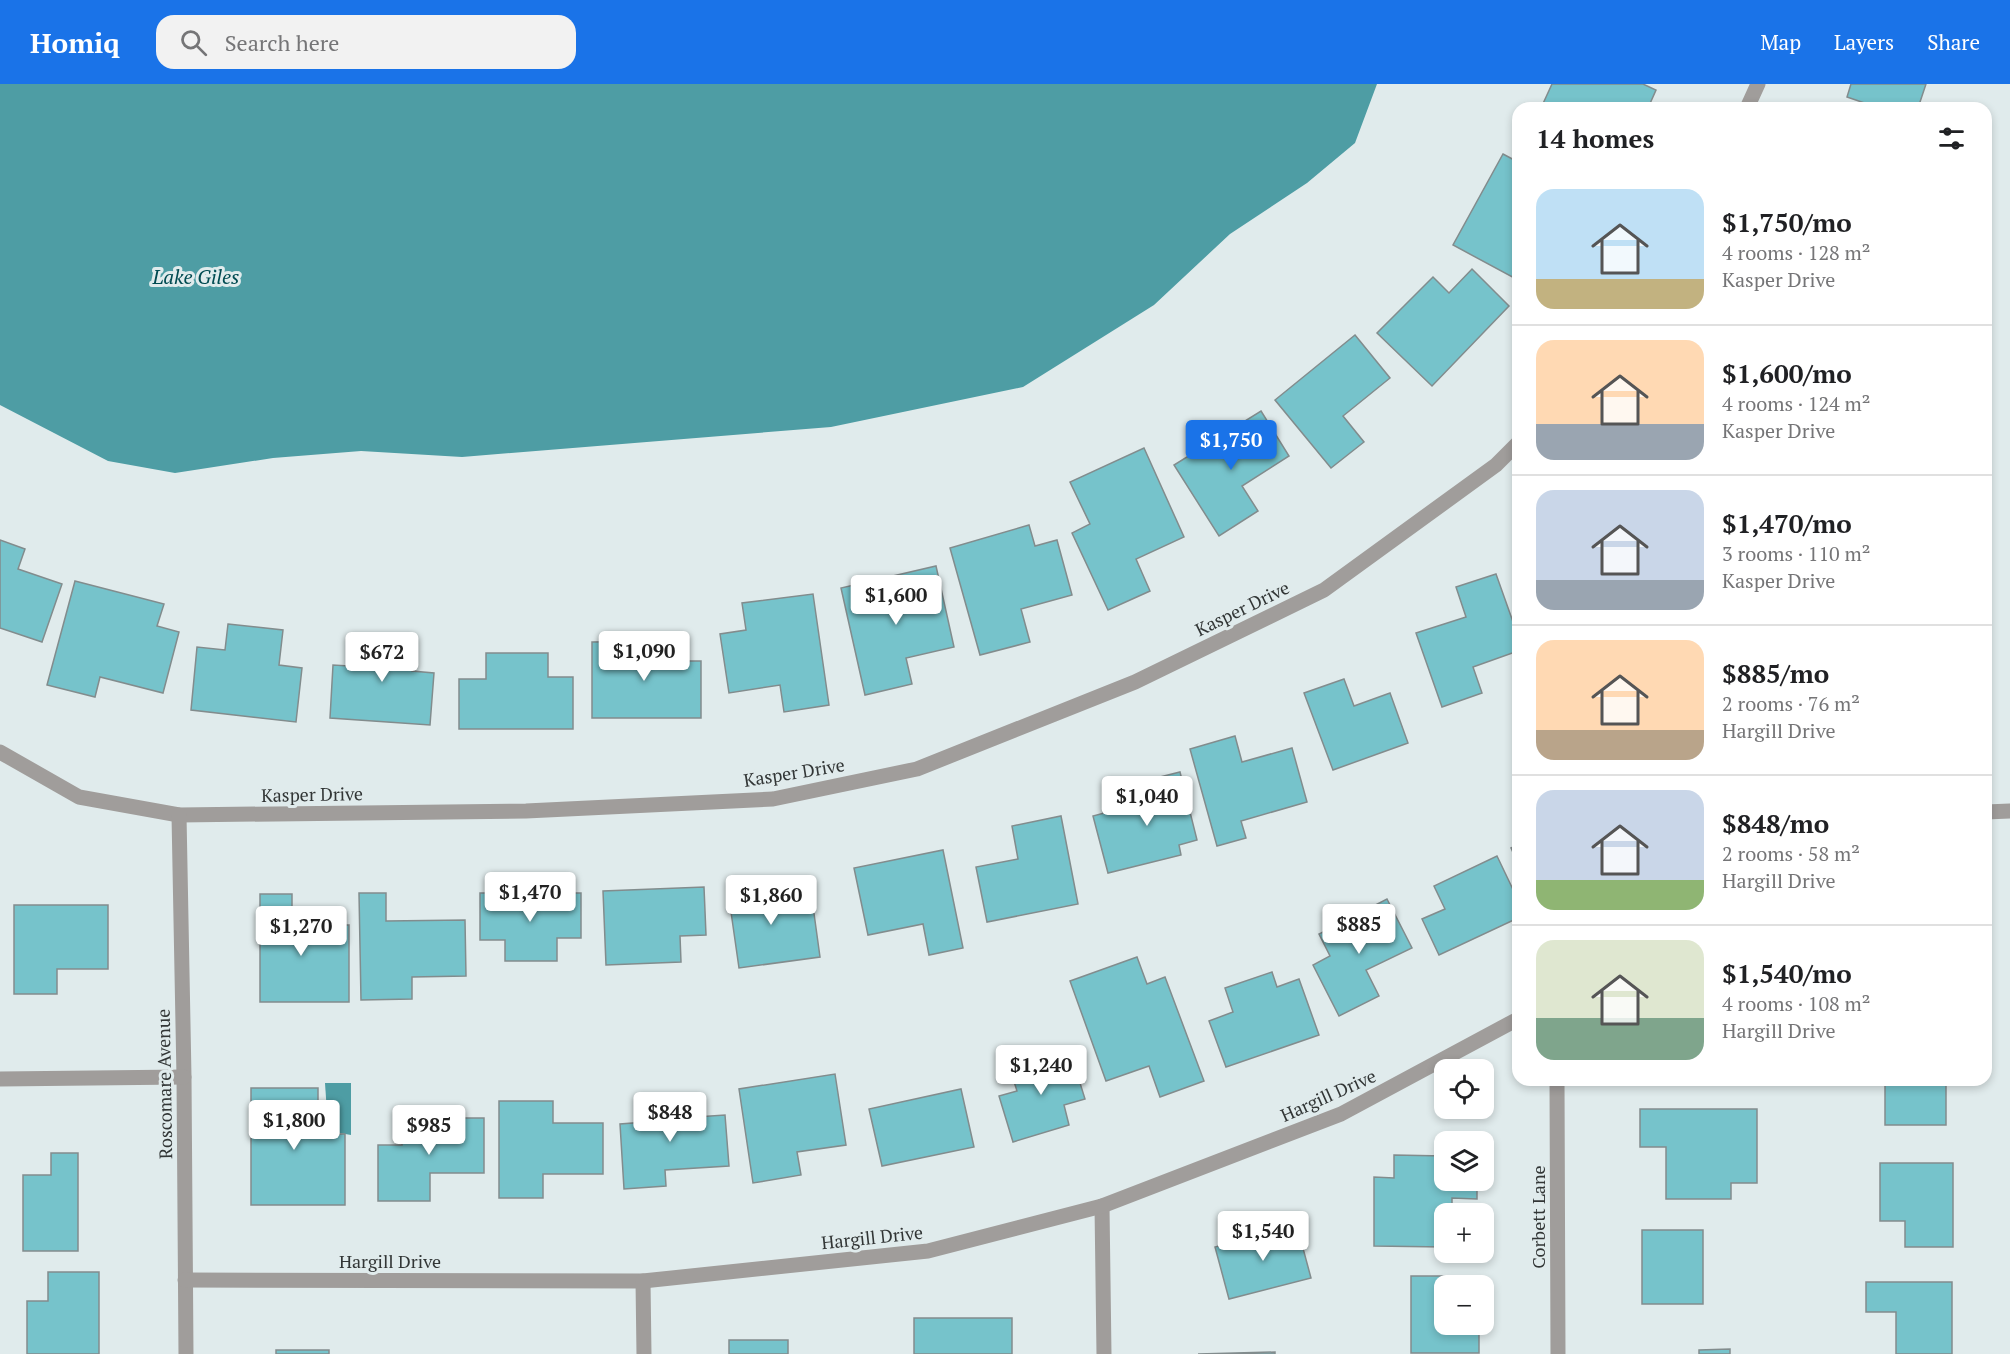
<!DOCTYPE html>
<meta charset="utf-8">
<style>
body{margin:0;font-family:"PT Serif",serif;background:#f2f2f2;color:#202124;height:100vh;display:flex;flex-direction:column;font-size:22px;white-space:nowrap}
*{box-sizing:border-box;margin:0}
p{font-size:20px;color:#757577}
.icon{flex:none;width:33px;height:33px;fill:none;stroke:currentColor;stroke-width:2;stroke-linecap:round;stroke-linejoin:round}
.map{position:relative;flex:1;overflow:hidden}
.side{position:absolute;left:1512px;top:18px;width:480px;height:984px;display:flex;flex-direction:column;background:#fff;border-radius:18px;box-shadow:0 3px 9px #0003}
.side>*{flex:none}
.tools{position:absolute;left:1434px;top:975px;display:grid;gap:12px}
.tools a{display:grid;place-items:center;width:60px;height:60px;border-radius:12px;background:#fff;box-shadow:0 3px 9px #0003;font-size:30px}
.price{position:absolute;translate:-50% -51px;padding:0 14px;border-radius:6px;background:#fff;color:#222;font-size:20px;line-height:39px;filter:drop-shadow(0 2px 3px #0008)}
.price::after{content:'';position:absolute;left:50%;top:36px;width:18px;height:14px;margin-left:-9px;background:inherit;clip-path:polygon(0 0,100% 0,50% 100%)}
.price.current{background:#1a73e8;color:#fff}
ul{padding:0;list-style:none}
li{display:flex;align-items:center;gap:18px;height:150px;padding:0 24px}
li+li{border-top:2px solid #e0e0e0}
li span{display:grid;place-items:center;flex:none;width:168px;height:120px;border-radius:18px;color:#555}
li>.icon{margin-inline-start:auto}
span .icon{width:72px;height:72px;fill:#fffc;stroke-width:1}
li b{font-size:26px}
h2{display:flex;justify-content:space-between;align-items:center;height:72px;padding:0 24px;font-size:26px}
header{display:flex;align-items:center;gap:36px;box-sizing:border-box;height:84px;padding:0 30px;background:#1a73e8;color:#fff}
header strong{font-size:28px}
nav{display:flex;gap:33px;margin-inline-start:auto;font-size:21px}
.search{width:420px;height:54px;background:#f2f2f2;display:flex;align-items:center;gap:15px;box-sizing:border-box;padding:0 21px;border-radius:18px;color:#757577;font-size:22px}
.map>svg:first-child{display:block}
.water{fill:#4e9da4}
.building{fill:#76c3cb;stroke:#828c8d;stroke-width:1.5}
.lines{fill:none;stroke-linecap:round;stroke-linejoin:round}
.street{stroke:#a09d9b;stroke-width:15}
.labels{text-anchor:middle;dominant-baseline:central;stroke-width:6;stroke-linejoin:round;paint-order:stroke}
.street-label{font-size:18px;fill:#323636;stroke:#e0ebec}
.water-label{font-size:20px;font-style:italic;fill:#004b52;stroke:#e0ebec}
</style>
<header>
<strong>Homiq</strong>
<div class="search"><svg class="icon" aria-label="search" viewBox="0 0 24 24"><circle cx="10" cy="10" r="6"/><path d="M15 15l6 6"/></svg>Search here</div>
<nav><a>Map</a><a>Layers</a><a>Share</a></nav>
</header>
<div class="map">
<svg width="2010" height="1270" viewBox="0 0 2010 1270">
<rect width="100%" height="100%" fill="#e0ebec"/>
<g class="water">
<polygon points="0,0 1377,0 1355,59 1307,99 1230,150 1154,221 1023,303 831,343 462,373 361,367 273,374 175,389 108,377 0,321"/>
<polygon points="325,999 351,999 351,1051 334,1048 328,1044"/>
</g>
<g class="building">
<polygon points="1552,0 1643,0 1656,6 1648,24 1541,24"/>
<polygon points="1851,0 1926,0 1918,24 1879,24 1847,13"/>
<polygon points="1503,70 1518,78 1518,196 1453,161"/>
<polygon points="1472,185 1509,222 1432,302 1377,249 1433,193 1449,209"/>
<polygon points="1355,251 1390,294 1343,332 1364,358 1331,384 1275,316"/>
<polygon points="1261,327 1289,372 1242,402 1258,427 1219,452 1174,381"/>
<polygon points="1144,364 1184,453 1136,475 1150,507 1108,526 1072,449 1090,440 1070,398"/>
<polygon points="1029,441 1035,462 1057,456 1072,511 1021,525 1030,558 980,571 950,464"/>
<polygon points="0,456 25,465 18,485 62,500 42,558 0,544"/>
<polygon points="936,482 954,563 906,574 912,600 865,611 841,504"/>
<polygon points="1496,490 1518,552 1518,567 1473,583 1482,609 1442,623 1416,549 1466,533 1456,503"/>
<polygon points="75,497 164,520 157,542 179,548 163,609 100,593 95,613 47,601"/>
<polygon points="813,510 829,621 784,628 780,601 729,609 720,550 746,546 742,519"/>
<polygon points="228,540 283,546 279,581 302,584 296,638 191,626 197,563 225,566"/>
<polygon points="352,549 414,553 412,587 434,589 430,641 330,634 333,581 349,582"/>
<polygon points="674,557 674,577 701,577 701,634 592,634 592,558"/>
<polygon points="486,569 548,569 548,593 573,593 573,645 459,645 459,595 486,595"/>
<polygon points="1344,595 1354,622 1390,609 1408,659 1333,686 1304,609"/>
<polygon points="1235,652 1242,678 1292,664 1307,718 1241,737 1246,754 1217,762 1190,665"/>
<polygon points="1180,688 1197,756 1179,761 1181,771 1108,789 1093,732 1149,717 1144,697"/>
<polygon points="1061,732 1078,820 987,838 976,783 1018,775 1012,742"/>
<polygon points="1518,761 1518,780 1511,764"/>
<polygon points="943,766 963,864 929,871 923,840 868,851 854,784"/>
<polygon points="1497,772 1518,816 1518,834 1439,871 1422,835 1445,825 1434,802"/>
<polygon points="770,795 774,820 812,815 820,873 739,884 727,800"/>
<polygon points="704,803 706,851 680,852 681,878 606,881 603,807"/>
<polygon points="359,809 386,809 386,837 465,836 466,892 412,893 412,915 361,916"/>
<polygon points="480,809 581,809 581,854 557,854 557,877 505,877 505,856 480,856"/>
<polygon points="260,810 292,810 292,841 349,841 349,918 260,918"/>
<polygon points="1387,815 1412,864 1366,886 1379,912 1339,932 1313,881 1330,872 1319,850"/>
<polygon points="14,821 108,821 108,885 57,885 57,910 14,910"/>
<polygon points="1137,873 1147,900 1165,893 1204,997 1160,1013 1149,982 1106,997 1070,897"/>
<polygon points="1272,888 1277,903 1299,895 1319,951 1226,983 1209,937 1233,928 1225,904"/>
<polygon points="1070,967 1085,1015 1064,1021 1069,1041 1013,1058 999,1012 1017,1007 1010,985"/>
<polygon points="835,990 846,1061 797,1068 801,1091 753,1099 739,1005"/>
<rect x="1885" y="996" width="61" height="45"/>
<polygon points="251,1004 318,1004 318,1050 345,1050 345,1121 251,1121"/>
<polygon points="961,1005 974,1063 882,1082 869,1025"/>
<polygon points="680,1011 681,1034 725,1031 729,1082 665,1086 666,1102 624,1105 620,1040 646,1038 644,1014"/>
<polygon points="499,1017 553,1017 553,1039 603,1039 603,1090 543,1090 543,1114 499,1114"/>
<polygon points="1640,1025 1757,1025 1757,1099 1731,1099 1731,1115 1666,1115 1666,1063 1640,1063"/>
<polygon points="402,1034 484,1034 484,1089 430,1089 430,1117 378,1117 378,1061 402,1061"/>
<polygon points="51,1069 78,1069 78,1167 23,1167 23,1091 51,1091"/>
<polygon points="1394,1071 1444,1072 1444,1096 1477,1096 1477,1115 1452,1114 1452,1130 1444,1130 1444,1163 1374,1162 1374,1093 1394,1094"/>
<polygon points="1880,1079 1953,1079 1953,1163 1905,1163 1905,1137 1880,1137"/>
<polygon points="1297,1142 1311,1194 1229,1215 1215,1163"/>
<rect x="1642" y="1146" width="61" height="74"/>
<polygon points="48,1188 99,1188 99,1270 27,1270 27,1217 48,1217"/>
<polygon points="1411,1192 1479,1192 1479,1202 1444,1202 1444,1240 1479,1240 1479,1269 1411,1269"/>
<polygon points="1866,1198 1952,1198 1952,1270 1896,1270 1896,1228 1866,1228"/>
<rect x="914" y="1234" width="98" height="36"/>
<rect x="729" y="1256" width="59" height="14"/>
<polygon points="1730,1265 1730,1270 1699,1270 1699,1266"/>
<rect x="276" y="1266" width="53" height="4"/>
<polygon points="1275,1268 1275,1270 1198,1270"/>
</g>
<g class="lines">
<g class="street">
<polyline points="1747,24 1758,0"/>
<polyline points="0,668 79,713 179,731 526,727 773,715 917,685 1135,598 1324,506 1496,381 1518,359"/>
<polyline points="1986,728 2010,727"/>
<polyline points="179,731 184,993 186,1270"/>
<polyline points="0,995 184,993"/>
<polyline points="1557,996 1558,1270"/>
<polyline points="1102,1122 1104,1270"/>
<polyline points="185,1196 643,1197 928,1167 1102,1122 1341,1030 1518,935"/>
<polyline points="643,1197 644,1270"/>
</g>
</g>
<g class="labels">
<g class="street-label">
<text transform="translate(1242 524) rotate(-26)">Kasper Drive</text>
<text transform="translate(794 688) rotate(-9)">Kasper Drive</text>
<text transform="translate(312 710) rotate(-1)">Kasper Drive</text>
<text transform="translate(164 1000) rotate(-91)">Roscomare Avenue</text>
<text transform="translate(1328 1011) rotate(-24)">Hargill Drive</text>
<text transform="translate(1538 1133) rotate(-90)">Corbett Lane</text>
<text transform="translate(872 1153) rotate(-6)">Hargill Drive</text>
<text x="390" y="1177">Hargill Drive</text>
</g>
<g class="water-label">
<text x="196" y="192">Lake Giles</text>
</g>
</g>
</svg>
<div class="tools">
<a><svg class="icon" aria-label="locate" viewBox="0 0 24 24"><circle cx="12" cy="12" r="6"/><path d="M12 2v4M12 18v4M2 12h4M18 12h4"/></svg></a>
<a><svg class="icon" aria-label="layers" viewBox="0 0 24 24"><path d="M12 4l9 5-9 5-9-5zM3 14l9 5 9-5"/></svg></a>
<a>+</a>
<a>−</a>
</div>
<b class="price current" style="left:1231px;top:387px">$1,750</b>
<b class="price" style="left:896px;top:542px">$1,600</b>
<b class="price" style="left:644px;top:598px">$1,090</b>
<b class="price" style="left:382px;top:599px">$672</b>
<b class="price" style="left:1147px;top:743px">$1,040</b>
<b class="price" style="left:530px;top:839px">$1,470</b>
<b class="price" style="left:771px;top:842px">$1,860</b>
<b class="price" style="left:1359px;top:871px">$885</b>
<b class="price" style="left:301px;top:873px">$1,270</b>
<b class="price" style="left:1041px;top:1012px">$1,240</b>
<b class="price" style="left:670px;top:1059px">$848</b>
<b class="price" style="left:294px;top:1067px">$1,800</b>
<b class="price" style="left:429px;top:1072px">$985</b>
<b class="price" style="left:1263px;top:1178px">$1,540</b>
<section class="side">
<h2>14 homes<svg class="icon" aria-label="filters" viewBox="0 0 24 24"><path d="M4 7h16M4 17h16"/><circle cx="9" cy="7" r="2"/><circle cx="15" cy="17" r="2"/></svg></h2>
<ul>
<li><span style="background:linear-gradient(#bfe0f5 75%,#c2b280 0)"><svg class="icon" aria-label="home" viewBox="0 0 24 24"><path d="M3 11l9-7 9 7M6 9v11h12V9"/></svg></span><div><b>$1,750/mo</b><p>4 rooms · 128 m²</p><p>Kasper Drive</p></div></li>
<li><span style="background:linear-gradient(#ffd9b3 70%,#9aa5b1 0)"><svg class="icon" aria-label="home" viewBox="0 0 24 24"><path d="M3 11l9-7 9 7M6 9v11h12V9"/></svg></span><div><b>$1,600/mo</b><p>4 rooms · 124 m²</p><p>Kasper Drive</p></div></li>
<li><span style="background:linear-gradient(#c9d6e8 75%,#9aa5b1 0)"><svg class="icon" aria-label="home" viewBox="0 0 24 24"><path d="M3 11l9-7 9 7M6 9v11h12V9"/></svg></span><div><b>$1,470/mo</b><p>3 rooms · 110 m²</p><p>Kasper Drive</p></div></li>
<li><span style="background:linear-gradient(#ffd9b3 75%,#b9a48a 0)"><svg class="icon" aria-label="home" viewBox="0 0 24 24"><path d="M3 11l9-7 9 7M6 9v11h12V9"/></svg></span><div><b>$885/mo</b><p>2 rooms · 76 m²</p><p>Hargill Drive</p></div></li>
<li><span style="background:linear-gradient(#c9d6e8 75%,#8fb573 0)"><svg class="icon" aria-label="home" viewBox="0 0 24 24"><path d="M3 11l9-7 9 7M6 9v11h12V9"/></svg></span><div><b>$848/mo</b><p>2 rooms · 58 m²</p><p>Hargill Drive</p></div></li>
<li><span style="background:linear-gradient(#dfe7d0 65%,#7fa58c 0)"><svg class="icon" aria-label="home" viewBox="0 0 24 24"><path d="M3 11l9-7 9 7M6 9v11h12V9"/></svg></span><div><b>$1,540/mo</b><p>4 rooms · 108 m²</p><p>Hargill Drive</p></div></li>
</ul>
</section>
</div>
